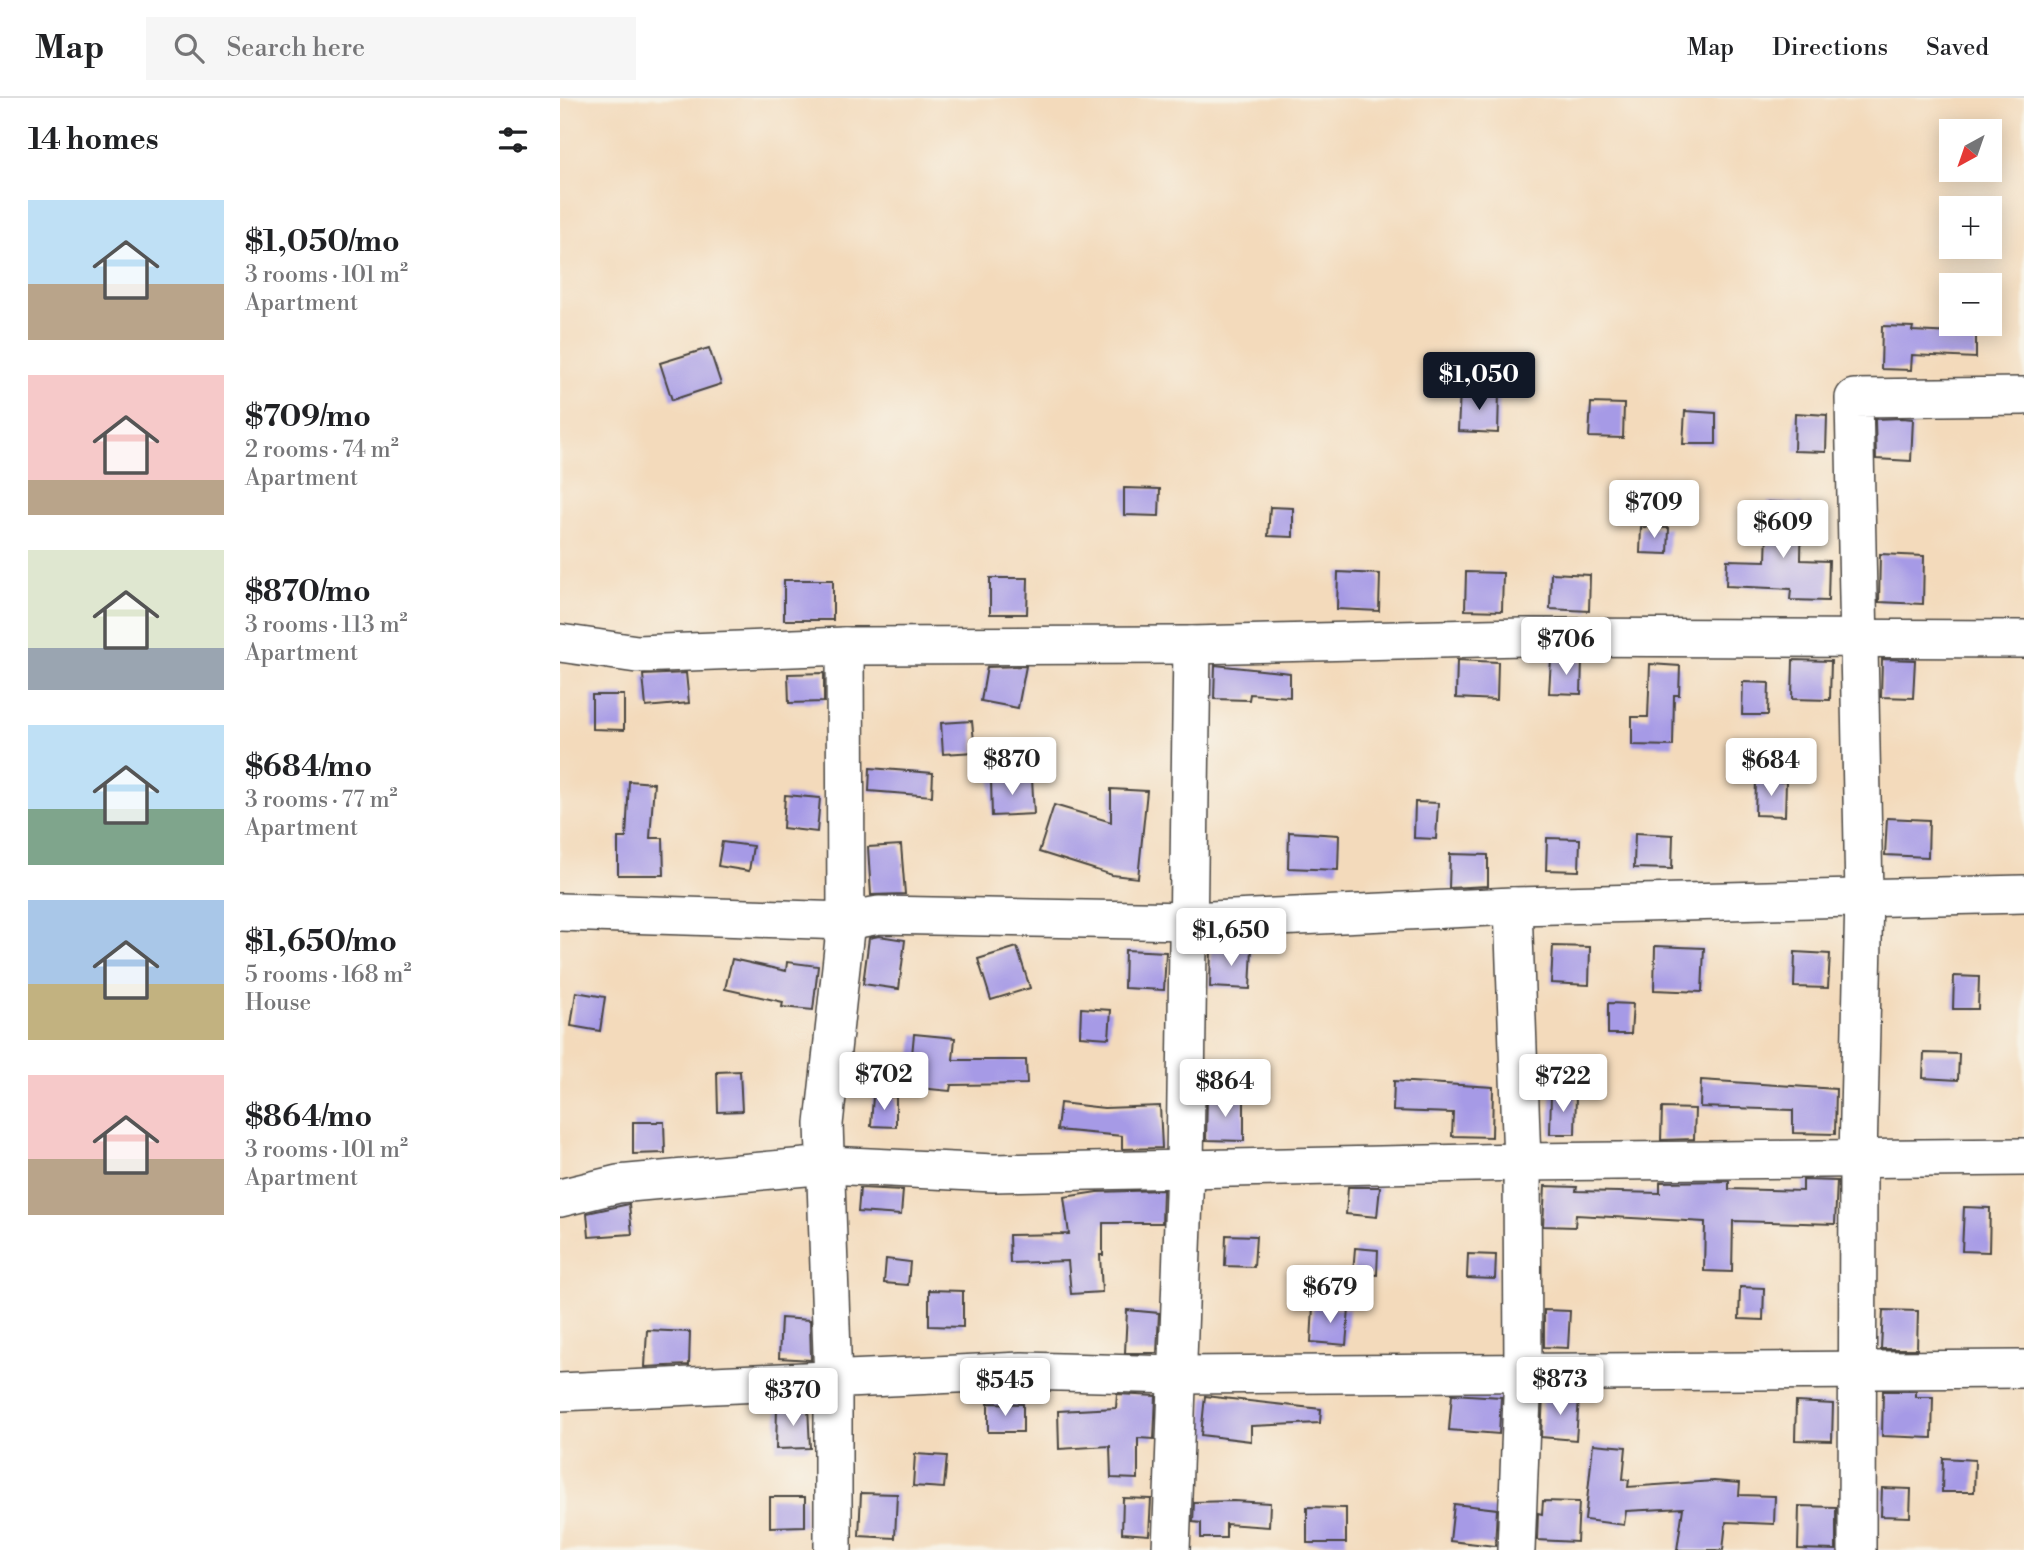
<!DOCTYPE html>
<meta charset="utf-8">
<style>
body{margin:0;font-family:"Libre Bodoni",serif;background:#f6f6f6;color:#202124;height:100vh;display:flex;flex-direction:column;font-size:26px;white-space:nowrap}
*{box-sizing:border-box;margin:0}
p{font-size:23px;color:#757577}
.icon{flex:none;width:38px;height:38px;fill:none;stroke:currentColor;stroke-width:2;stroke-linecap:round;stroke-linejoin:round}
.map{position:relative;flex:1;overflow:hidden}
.drawer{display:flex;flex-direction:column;background:#fff;width:560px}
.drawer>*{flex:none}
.needle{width:46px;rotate:220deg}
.tools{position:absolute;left:1379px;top:21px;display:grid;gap:14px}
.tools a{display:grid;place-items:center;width:63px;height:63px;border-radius:0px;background:#fff;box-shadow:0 4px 18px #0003;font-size:35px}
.price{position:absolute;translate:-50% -60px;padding:0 16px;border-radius:7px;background:#fff;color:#222;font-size:23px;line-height:46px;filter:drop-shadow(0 2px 4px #0008)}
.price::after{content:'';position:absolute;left:50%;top:42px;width:21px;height:16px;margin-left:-10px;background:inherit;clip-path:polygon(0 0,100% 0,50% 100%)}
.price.active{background:#111827;color:#fff}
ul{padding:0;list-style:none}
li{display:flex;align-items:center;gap:21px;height:175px;padding:0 28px}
li span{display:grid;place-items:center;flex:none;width:196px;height:140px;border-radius:0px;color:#555}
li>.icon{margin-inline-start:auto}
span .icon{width:84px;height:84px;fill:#fffc;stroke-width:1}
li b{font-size:30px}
h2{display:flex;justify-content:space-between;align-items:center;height:84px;padding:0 28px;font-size:30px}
header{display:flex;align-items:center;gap:42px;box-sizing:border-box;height:98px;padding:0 35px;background:#fff;border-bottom:2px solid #e0e0e0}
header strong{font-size:33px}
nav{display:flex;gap:38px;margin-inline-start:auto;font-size:24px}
.search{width:490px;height:63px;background:#f6f6f6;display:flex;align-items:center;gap:18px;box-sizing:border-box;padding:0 24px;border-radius:0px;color:#757577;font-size:26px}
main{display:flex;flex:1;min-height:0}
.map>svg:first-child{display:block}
.building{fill:#a69ae6}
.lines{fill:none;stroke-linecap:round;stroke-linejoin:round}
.minor-casing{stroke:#494541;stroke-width:40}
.minor{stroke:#fff;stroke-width:37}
</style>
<header>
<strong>Map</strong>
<div class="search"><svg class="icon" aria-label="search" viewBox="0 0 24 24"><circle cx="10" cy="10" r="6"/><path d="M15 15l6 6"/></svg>Search here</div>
<nav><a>Map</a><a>Directions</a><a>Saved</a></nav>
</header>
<main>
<section class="drawer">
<h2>14 homes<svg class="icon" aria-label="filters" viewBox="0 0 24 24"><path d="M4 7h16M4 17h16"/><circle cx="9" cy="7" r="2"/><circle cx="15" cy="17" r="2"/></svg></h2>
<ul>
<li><span style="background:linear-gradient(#bfe0f5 60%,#b9a48a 0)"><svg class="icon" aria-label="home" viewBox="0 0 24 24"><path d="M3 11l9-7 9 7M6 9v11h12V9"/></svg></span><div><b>$1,050/mo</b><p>3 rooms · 101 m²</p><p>Apartment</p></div></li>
<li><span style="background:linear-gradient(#f6c9c9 75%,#b9a48a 0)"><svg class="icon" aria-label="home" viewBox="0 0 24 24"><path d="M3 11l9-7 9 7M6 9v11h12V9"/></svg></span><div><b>$709/mo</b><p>2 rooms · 74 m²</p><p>Apartment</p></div></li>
<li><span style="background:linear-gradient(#dfe7d0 70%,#9aa5b1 0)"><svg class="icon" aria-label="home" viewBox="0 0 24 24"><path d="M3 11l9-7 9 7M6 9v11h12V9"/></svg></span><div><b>$870/mo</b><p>3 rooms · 113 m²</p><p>Apartment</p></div></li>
<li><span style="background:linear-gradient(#bfe0f5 60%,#7fa58c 0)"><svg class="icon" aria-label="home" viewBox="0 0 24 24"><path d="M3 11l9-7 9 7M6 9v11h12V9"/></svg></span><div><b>$684/mo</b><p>3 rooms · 77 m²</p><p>Apartment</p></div></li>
<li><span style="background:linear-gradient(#a9c7e8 60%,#c2b280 0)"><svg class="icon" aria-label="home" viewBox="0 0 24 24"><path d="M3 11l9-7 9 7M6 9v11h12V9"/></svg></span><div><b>$1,650/mo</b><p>5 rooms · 168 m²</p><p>House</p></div></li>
<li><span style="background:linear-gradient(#f6c9c9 60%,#b9a48a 0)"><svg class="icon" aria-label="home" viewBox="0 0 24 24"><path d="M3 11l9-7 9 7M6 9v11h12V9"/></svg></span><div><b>$864/mo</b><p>3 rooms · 101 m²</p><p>Apartment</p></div></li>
</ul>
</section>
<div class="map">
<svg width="1464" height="1452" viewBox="0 0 1464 1452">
<rect width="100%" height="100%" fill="#f7f3e8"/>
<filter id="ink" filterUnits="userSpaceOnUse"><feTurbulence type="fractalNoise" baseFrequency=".0143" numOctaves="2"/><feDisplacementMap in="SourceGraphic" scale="14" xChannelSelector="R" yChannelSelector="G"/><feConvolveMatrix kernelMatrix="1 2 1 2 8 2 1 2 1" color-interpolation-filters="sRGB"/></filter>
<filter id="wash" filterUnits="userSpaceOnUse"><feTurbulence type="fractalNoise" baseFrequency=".00686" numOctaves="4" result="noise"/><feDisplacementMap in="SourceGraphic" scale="28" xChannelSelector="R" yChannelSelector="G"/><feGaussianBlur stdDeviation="1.57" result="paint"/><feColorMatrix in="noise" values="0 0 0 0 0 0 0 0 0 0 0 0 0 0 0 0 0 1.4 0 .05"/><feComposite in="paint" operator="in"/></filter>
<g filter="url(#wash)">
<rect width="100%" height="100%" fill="#f3dabb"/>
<g id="blocks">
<g class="building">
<polygon points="1322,228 1353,229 1352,233 1416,236 1416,260 1352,257 1351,272 1321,271"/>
<polygon points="149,250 161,286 112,302 100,265"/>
<polygon points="900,292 939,294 938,335 898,333"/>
<polygon points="1031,305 1064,306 1063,340 1029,339"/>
<polygon points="1125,313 1156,315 1156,346 1123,346"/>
<polygon points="1235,315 1267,317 1266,354 1234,353"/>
<polygon points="1342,320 1353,321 1351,363 1316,361 1315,321"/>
<polygon points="564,390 600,391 599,418 564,417"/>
<polygon points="1208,404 1242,406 1241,462 1269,463 1268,503 1230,502 1231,491 1166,488 1167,462 1206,463"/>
<polygon points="710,409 733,410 733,439 708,438"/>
<polygon points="1081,429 1109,430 1108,456 1080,455"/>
<polygon points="1320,456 1364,458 1363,506 1319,504"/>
<polygon points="778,474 820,476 819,513 777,511"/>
<polygon points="906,474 943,475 942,513 905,512"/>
<polygon points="991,475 1030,477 1029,513 990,511"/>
<polygon points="430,480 468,480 467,516 430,516"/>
<rect x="224" y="482" width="49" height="40"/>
<polygon points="991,561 1022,562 1021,596 989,595"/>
<polygon points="1322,561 1355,562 1353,600 1321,599"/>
<polygon points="897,562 938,564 937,602 896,600"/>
<polygon points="1233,562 1271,563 1270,602 1232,601"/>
<polygon points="1090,566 1120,568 1119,597 1114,597 1113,648 1072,647 1072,619 1088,619"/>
<polygon points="655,567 730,575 730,599 690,596 689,602 654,601"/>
<polygon points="466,568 458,610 421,603 427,569"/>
<polygon points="126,575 129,605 86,609 83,577"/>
<polygon points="264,575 264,604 229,605 228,576"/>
<polygon points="1183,584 1209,585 1208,617 1182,617"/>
<polygon points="32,597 64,597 64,632 32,631"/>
<polygon points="412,623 415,654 383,656 381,625"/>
<polygon points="310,670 373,675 372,698 309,693"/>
<polygon points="472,681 474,716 432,718 431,682"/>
<polygon points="69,683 94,685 90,740 103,740 104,777 58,777 58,740 66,740"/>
<polygon points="1196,683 1226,684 1225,718 1195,717"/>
<polygon points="551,691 587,693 578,780 552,777 479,754 494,707 551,724"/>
<polygon points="225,697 260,700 257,734 223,730"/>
<polygon points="855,704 878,705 876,741 854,740"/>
<polygon points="1327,720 1369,722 1368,759 1325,757"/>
<polygon points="729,734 779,737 778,772 728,770"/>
<polygon points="1075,735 1113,737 1112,771 1074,770"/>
<polygon points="987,740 1020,741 1019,773 986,772"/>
<polygon points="162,744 193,748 189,773 158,768"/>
<polygon points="341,747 345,796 311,797 308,749"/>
<polygon points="890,756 928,757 928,788 889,790"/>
<polygon points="319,838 345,842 339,891 303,886 309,840"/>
<polygon points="993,848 1030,849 1029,887 991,885"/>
<polygon points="1095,848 1144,850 1142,894 1094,892"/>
<polygon points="457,849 470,890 431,902 418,861"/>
<polygon points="651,849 692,850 690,891 650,889"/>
<polygon points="565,852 606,854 604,892 564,890"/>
<polygon points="1235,854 1270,856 1268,890 1234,889"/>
<polygon points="172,861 226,873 227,864 258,868 253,912 222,909 223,904 165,891"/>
<polygon points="1394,878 1419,879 1418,911 1393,911"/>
<polygon points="16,894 45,899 40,933 11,928"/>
<polygon points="1048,905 1073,906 1071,936 1048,936"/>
<polygon points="521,910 551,912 549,940 520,938"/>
<polygon points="354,936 395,940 393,962 466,962 467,986 391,987 390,993 349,989"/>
<polygon points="1364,955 1399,956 1398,982 1363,980"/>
<polygon points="180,973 182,1013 158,1014 157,974"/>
<polygon points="1141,982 1276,991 1275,1036 1233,1035 1233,1012 1140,1009"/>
<polygon points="834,983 933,989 932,1039 892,1038 893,1015 833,1013"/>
<polygon points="991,996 1016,997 1015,1036 990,1036"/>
<polygon points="313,998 336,999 336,1029 311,1028"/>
<polygon points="647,1000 684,1000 684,1043 646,1042"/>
<polygon points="500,1005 544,1010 600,1008 602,1050 562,1051 562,1038 497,1032"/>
<polygon points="1102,1010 1135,1011 1134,1041 1101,1042"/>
<polygon points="73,1024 104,1024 105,1055 73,1056"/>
<polygon points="1243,1082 1277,1083 1275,1126 1173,1123 1172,1174 1144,1173 1145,1124 1016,1117 1015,1129 983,1128 985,1088 1017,1089 1016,1093 1100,1095 1100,1084 1169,1083 1169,1091 1243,1093"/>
<polygon points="788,1089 820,1089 817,1119 786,1116"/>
<polygon points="300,1090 343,1092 341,1117 298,1114"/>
<polygon points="603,1092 602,1125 543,1125 543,1157 540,1157 542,1194 511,1196 508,1163 450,1165 449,1137 509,1136 504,1099 537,1094"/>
<polygon points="69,1106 72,1136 29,1139 27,1115"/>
<polygon points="1404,1109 1430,1110 1429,1154 1402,1153"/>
<polygon points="666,1137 696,1138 694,1169 665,1168"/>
<polygon points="795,1150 818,1152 817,1177 793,1175"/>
<polygon points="908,1156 936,1157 935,1181 907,1180"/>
<polygon points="326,1161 350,1164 348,1187 324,1185"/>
<polygon points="1180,1189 1204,1190 1203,1222 1179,1221"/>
<polygon points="369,1192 403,1193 403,1229 369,1228"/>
<polygon points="753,1208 789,1211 786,1247 751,1244"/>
<polygon points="567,1212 599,1215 597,1255 565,1255"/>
<polygon points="984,1212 1010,1213 1008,1250 984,1249"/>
<polygon points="1323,1212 1358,1213 1357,1251 1321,1251"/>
<polygon points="221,1220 250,1222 251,1262 219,1260"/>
<polygon points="87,1232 130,1234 129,1267 85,1269"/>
<polygon points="1323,1293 1356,1293 1356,1299 1373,1299 1372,1340 1322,1338"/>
<polygon points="557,1296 596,1298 594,1341 578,1340 578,1381 551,1380 550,1348 499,1351 498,1313 556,1310"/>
<polygon points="892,1296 941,1299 939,1336 889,1332"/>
<polygon points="983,1297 1019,1300 1016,1342 981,1339"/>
<polygon points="645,1298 761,1311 760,1325 691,1328 691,1343 641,1337"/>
<polygon points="1236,1304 1273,1306 1272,1343 1235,1342"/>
<polygon points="428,1305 463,1306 463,1334 428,1334"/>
<polygon points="248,1308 250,1350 216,1351 217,1309"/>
<polygon points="1033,1346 1066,1349 1063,1381 1069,1382 1068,1389 1154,1383 1180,1385 1179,1397 1215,1398 1214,1426 1166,1424 1163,1452 1117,1452 1123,1410 1066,1413 1064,1427 1025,1422"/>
<polygon points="355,1356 387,1358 384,1390 353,1388"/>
<polygon points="1383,1360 1415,1362 1414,1394 1382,1394"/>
<polygon points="1322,1390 1351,1391 1350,1419 1321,1418"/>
<polygon points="301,1395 337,1396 335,1440 299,1438"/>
<polygon points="210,1399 245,1399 245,1428 210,1429"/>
<polygon points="563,1400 591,1401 589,1437 562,1435"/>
<polygon points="673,1403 710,1405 709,1429 666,1426 666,1440 641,1440 641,1425 633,1424 634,1404"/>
<polygon points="983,1403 1019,1404 1017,1444 977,1442 978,1415 982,1416"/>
<polygon points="894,1406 937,1411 935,1448 890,1443"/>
<polygon points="1239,1408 1276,1409 1276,1452 1238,1451"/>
<polygon points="747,1409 786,1410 786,1445 747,1445"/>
</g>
</g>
</g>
<g filter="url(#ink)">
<use href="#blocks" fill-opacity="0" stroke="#494541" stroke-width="2"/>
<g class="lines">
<g class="minor-casing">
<g id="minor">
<polyline points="0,545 77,556 285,548 632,547 963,539 1464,541"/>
<polyline points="953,808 962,1064 963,1274 956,1452"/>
<polyline points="0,814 286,823 319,817 629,823 953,808 1464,796"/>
<polyline points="0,1100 58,1086 268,1067 434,1075 962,1064 1464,1059"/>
<polyline points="0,1294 462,1273 618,1277 1464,1271"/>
<polyline points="273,1452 273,1284 264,1026 286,823 285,548"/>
<polyline points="611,1452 625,1070 632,547"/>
<polyline points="1297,1452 1298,1060 1304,798 1294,300 1464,298"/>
</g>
</g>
<use href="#minor" class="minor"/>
</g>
</g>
</svg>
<div class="tools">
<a><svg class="needle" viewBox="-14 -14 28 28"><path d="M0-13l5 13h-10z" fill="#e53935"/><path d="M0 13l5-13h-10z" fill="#757577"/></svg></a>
<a>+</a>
<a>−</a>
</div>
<b class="price active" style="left:919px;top:314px">$1,050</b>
<b class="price" style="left:1094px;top:442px">$709</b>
<b class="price" style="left:1223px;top:462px">$609</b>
<b class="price" style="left:1006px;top:579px">$706</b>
<b class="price" style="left:452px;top:699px">$870</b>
<b class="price" style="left:1211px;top:700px">$684</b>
<b class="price" style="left:671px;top:870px">$1,650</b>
<b class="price" style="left:324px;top:1014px">$702</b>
<b class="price" style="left:1003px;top:1016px">$722</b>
<b class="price" style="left:665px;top:1021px">$864</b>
<b class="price" style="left:770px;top:1227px">$679</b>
<b class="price" style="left:1000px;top:1319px">$873</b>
<b class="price" style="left:445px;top:1320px">$545</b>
<b class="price" style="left:233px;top:1330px">$370</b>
</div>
</main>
